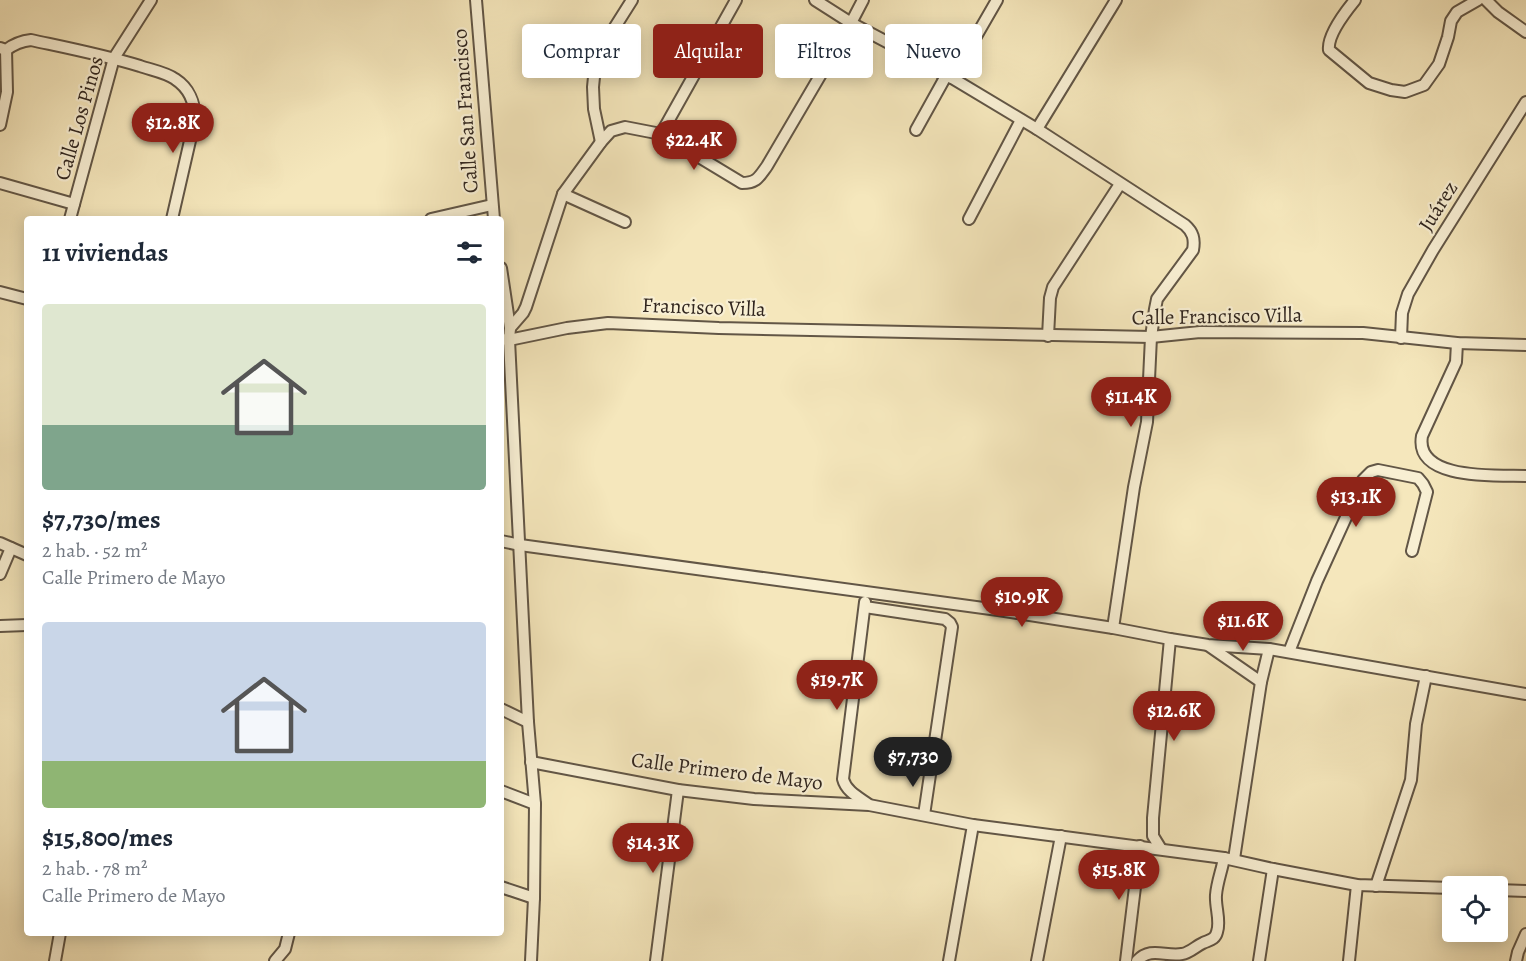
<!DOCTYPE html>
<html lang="es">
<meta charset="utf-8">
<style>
body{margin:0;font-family:Alegreya,serif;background:#f6f6f7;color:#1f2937;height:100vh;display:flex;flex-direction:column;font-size:22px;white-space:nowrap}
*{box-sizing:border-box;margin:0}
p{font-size:20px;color:#747a83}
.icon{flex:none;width:33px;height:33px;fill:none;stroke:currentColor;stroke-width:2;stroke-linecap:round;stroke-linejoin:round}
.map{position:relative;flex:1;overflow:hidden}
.panel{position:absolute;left:24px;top:216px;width:480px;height:720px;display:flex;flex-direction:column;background:#fff;border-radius:6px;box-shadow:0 3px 15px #0003}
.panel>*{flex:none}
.guide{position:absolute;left:522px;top:24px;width:570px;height:54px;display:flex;gap:12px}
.fabs{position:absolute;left:1442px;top:876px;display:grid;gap:12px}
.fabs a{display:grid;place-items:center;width:66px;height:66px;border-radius:6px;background:#fff;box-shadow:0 3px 15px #0003;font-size:30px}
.price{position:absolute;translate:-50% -51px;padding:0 14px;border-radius:21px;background:#8f2418;color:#fff;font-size:20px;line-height:39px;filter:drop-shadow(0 2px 3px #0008)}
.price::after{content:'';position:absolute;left:50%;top:36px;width:18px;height:14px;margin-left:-9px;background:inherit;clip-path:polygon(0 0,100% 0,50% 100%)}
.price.selected{background:#222;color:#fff}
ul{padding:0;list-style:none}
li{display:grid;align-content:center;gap:12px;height:318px;padding:0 18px}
li span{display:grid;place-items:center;height:186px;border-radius:6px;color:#555}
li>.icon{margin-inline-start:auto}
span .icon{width:108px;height:108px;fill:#fffc;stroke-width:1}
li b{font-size:26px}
h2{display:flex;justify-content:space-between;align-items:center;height:72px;padding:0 18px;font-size:26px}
.chip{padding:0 21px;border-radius:6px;background:#fff;box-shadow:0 3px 15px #0003;font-size:21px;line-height:54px}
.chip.selected{background:#8f2418;color:#fff}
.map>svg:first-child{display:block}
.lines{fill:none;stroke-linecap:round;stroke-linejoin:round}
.minor-casing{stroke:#625646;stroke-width:14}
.minor{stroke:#f8efd3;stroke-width:10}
.labels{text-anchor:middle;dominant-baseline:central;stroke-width:4.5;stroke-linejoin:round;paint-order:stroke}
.street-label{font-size:21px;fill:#31261f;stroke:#f8efd3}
</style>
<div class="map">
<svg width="1526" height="961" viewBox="0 0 1526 961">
<rect width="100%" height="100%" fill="#f5e7bc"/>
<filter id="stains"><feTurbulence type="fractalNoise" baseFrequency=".00333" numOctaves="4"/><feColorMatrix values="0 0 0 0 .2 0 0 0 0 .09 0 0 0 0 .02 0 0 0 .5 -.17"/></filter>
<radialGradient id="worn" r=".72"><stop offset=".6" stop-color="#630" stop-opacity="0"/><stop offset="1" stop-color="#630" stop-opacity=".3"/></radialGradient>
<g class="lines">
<g class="minor-casing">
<g id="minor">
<polyline points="476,0 494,219"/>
<path d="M815 0 851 23 902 50 946 76 952 78 1037 129 1185 225C1193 232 1195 239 1193 250L1157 299 1155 309 1151 337 1147 422 1134 487 1113 628"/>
<path d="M1355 0C1346 11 1327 35 1329 50L1369 83 1391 90 1405 92 1424 85 1439 64 1448 37 1451 21 1457 12 1478 0"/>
<polyline points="1486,0 1498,12 1526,32"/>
<path d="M0 48 6 50C14 44 21 41 31 40 68 48 104 55 140 66 151 70 165 72 175 79 189 88 195 103 195 119L172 219"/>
<polyline points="952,78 997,0"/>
<polyline points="0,125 7,92 6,50"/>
<polyline points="1037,129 1116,0"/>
<polyline points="916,130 946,76"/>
<path d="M661 134 742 183C757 183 759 177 767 166L851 23 863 0"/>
<polyline points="601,142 594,109 593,87 596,57 632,0"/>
<polyline points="0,183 74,204"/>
<polyline points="563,194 625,222"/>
<polyline points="70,219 114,58 151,0"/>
<polyline points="431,219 492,205"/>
<polyline points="969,219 1021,120"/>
<polyline points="501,268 510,328 509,340 528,722 535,804 534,898 531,961"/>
<polyline points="0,292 27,299"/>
<polyline points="510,328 523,313 526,307 563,194 601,142 611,131 625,127 661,134 736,0"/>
<polyline points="1048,336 1050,298 1053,287 1120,184"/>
<polyline points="1401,338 1402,313 1408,294 1433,250 1526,102"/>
<polyline points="501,339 509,340 567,328 608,323 719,328 1151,337 1200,332 1363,333 1457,343 1526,345"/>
<path d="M1457 343 1456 362 1422 436C1414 481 1498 475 1526 476"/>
<polyline points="501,541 520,545 998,610 1113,628 1170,639 1208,645 1269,649 1526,694"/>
<polyline points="0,543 27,555"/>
<polyline points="0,574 11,548"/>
<path d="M865 602 843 779C846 791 858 797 868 804"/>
<polyline points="865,607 945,619 950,623 952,627 924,815"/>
<polyline points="0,626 27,625"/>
<polyline points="1209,646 1261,682"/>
<polyline points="1289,652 1317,581 1363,480 1371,472 1378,470 1418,478 1423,484 1427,492 1412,551"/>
<polyline points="501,709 528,722"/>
<polyline points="531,762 678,790 754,799 869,805 973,825 1224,858 1273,869 1357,885 1452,888"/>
<polyline points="501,791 535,804"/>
<polyline points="1161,849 1153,836 1153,818 1170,639"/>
<polyline points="1234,859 1261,682 1269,649"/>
<polyline points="1376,886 1411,780 1416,724 1426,676"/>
<polyline points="501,887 534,898"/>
<polyline points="1497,890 1526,891"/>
<polyline points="55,961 60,933"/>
<polyline points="275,961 285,949 289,933"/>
<polyline points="656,961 678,790"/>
<polyline points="949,961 973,825"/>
<polyline points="1037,961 1061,836"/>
<polyline points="1126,961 1140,846"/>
<path d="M1137 961C1151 946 1165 957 1182 954 1190 953 1196 946 1203 943 1209 940 1215 940 1217 932 1221 921 1215 907 1216 895 1217 882 1222 870 1224 858"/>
<polyline points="1259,961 1273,869"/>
<polyline points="1349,961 1357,885"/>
<polyline points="1516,961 1518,952 1526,934"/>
</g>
</g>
<use href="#minor" class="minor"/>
</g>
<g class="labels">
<g class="street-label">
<text transform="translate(465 111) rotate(-94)">Calle San Francisco</text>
<text transform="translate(79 118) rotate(-74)">Calle Los Pinos</text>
<text transform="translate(1438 206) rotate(-58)">Juárez</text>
<text transform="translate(704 307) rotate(2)">Francisco Villa</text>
<text transform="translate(1217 316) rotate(-1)">Calle Francisco Villa</text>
<text transform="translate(727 771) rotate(7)">Calle Primero de Mayo</text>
</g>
</g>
<rect width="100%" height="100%" filter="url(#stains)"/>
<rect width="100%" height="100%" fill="url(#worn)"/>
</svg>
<div class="fabs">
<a><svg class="icon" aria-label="locate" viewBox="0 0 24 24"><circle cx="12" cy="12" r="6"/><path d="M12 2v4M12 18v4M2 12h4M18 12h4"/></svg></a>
</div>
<b class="price" style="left:173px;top:154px">$12.8K</b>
<b class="price" style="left:694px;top:171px">$22.4K</b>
<b class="price" style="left:1131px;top:428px">$11.4K</b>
<b class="price" style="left:1356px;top:528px">$13.1K</b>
<b class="price" style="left:1022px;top:628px">$10.9K</b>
<b class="price" style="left:1243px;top:652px">$11.6K</b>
<b class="price" style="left:837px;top:711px">$19.7K</b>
<b class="price" style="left:1174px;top:742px">$12.6K</b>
<b class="price selected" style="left:913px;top:788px">$7,730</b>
<b class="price" style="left:653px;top:874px">$14.3K</b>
<b class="price" style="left:1119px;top:901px">$15.8K</b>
<div class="guide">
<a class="chip">Comprar</a>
<a class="chip selected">Alquilar</a>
<a class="chip">Filtros</a>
<a class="chip">Nuevo</a>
</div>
<section class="panel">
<h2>11 viviendas<svg class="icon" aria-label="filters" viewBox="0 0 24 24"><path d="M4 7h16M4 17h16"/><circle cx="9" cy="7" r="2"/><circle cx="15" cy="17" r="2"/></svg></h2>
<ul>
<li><span style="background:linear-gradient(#dfe7d0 65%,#7fa58c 0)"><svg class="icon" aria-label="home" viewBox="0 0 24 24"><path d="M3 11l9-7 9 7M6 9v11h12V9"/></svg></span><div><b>$7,730/mes</b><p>2 hab. · 52 m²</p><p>Calle Primero de Mayo</p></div></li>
<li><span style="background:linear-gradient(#c9d6e8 75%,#8fb573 0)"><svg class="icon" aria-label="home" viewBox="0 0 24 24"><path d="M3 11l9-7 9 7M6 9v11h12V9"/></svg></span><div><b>$15,800/mes</b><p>2 hab. · 78 m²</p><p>Calle Primero de Mayo</p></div></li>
</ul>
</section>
</div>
